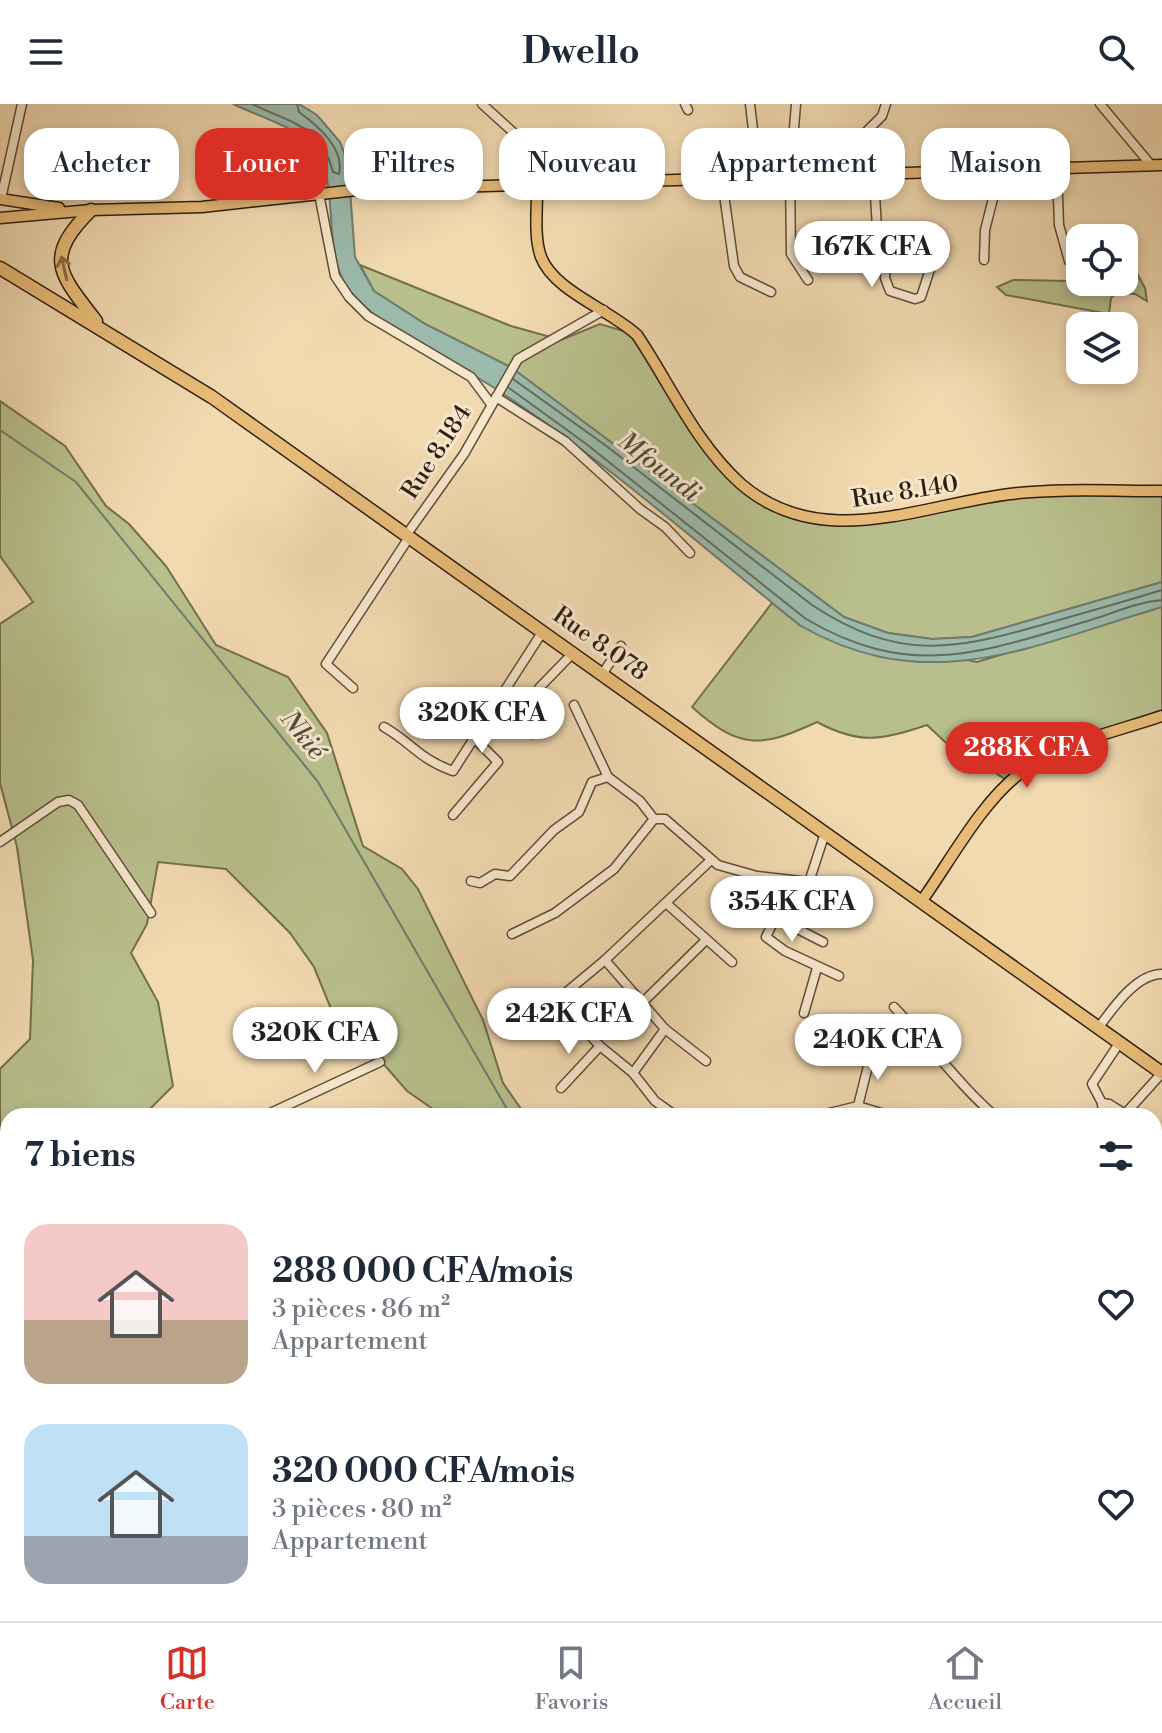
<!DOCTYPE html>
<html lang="fr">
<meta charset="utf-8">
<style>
body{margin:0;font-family:"Libre Bodoni",serif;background:#f6f6f7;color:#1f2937;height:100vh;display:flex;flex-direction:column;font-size:30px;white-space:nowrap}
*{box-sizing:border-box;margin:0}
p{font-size:26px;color:#747a83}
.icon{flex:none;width:44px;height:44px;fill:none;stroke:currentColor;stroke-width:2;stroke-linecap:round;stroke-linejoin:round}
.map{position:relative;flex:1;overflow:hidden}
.sheet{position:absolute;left:0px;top:1004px;width:1162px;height:514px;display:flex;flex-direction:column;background:#fff;border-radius:24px 24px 0 0;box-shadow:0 4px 12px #0003}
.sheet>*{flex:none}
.hud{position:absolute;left:24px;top:24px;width:1114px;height:72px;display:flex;gap:16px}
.tools{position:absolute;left:1066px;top:120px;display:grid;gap:16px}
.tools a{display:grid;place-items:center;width:72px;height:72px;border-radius:16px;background:#fff;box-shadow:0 4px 12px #0003;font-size:40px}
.price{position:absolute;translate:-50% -68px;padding:0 18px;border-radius:28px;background:#fff;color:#222;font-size:26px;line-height:52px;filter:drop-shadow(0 2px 4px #0008)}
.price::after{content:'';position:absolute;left:50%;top:48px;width:24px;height:18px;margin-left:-12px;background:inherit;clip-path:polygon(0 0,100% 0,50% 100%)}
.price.active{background:#d93025;color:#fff}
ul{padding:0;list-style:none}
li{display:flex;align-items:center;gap:24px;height:200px;padding:0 24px}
li span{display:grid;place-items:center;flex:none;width:224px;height:160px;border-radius:24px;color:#555}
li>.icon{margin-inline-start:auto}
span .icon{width:96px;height:96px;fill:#fffc;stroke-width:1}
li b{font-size:34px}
h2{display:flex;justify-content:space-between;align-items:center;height:96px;padding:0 24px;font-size:34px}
.chip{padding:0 28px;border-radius:24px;background:#fff;box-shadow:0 4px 12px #0003;font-size:28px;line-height:72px}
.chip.active{background:#d93025;color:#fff}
header{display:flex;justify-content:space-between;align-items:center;height:104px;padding:0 24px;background:#fff;font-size:36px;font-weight:800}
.dock{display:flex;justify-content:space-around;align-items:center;height:112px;border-top:2px solid #e0e1e3;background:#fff;font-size:22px;color:#747a83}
.dock a{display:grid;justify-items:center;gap:4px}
.dock .active{color:#d93025}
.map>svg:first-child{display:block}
.green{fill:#b8bf8c;stroke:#736e4e;stroke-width:2}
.water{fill:#9bbaac;stroke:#6f7c6e;stroke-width:2}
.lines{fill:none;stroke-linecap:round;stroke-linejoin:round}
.shore{stroke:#646c5e;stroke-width:2}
.stream{stroke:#6f7c6e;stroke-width:2}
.minor-casing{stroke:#5f4d38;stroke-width:11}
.major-casing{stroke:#2e1e10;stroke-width:13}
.highway-casing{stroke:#2e1e10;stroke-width:15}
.minor{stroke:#f6e6cc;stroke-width:8}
.major{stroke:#e8bc78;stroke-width:10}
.highway{stroke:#e8bc78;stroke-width:12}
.oneway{stroke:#8b6d44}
.labels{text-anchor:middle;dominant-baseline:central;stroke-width:6;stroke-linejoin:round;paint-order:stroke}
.street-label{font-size:24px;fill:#2e1e10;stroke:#f6e6cc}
.water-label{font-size:26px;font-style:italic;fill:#4f4d3f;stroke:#f6e6cc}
</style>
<header><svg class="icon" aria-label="menu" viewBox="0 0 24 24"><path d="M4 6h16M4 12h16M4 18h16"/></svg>Dwello<svg class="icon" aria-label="search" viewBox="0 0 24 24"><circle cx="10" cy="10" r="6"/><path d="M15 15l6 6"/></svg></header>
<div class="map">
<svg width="1162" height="1517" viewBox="0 0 1162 1517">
<rect width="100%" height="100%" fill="#f1d9b0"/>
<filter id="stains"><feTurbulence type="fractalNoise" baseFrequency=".0025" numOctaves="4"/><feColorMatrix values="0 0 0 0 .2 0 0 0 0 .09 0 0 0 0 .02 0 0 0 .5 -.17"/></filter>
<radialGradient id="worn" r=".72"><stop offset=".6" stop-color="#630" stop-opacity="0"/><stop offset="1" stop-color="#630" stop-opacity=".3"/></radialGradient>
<g class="green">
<polygon points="360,161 511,222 561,236 600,220 637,231 714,353 765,398 849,418 1009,390 1162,387 1162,478 972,533 932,535 888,529 844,513 512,264 425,220 374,187"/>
<polygon points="1133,162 1145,184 1147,197 1135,190 1116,189 1111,194 1109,210 1006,191 997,183 1013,176 1124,178 1124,164"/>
<polygon points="0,297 65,342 106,402 129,420 166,462 216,541 288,573 327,629 363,742 402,765 418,785 483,916 503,979 526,1012 443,1012 407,987 368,942 336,917 314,863 290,829 226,765 158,758 147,820 131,849 158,898 173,982 143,1012 8,1012 8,1143 0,1149 0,965 30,935 33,856 17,743 0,679 0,520 33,498 0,452"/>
<path d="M772 499 801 522 977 558 1162 503V615L1073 642 1010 678 945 638 927 621C882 636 860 641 817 618 761 644 740 646 692 603Z"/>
</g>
<path class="water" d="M233 0H299L317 11 340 38 348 59 355 153 374 187 425 220 512 264 844 513 888 529 932 535 972 533 1162 478V503C1033 541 929 595 801 522 702 443 605 357 499 287 456 258 386 229 353 191 314 147 349 72 304 33 293 24 250 8 233 0Z"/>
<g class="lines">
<g class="shore">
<path d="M252 0C292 20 320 20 333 68L339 70C345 45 317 21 299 8L297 0"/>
<path d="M513 275 605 341 812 501C897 557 952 547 1045 520 1084 509 1123 498 1162 486"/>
<path d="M509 284 585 339 806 515C912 577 982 548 1091 516 1113 509 1138 498 1162 496"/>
</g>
<g class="stream">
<polyline points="0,326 76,378 318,678 511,1012"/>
<polyline points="975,1510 977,1517"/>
</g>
<g class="minor-casing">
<g id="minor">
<polyline points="482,0 514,29 548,77"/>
<polyline points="685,0 688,6"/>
<polyline points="750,0 755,43 793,49"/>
<polyline points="796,0 790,72 791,150 808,176"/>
<polyline points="1100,0 1151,61"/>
<polyline points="1057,66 1059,121 1069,157"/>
<polyline points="853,69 855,39 882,12 886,0"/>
<polyline points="889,69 875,91 877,124 887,145 885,174 890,187 915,195 921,193 937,144"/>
<polyline points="722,76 734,162 740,173 771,188"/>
<polyline points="319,90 335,172 349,193 368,212 471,273 491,300"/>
<polyline points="1,95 22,0"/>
<polyline points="984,156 985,126 1000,67"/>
<polyline points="496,293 565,337 640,405 665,423 690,449"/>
<polyline points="407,430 464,350 518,255 604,206"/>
<polyline points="603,569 621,542"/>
<polyline points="353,584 326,560 410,432"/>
<polyline points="574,601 608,673 640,697 654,715 665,715 718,761 757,772 809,778 825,729"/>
<path d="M384 623C412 639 419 655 453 667L543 527"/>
<polyline points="532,630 524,617 539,584 573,549"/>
<polyline points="453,711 498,658 473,633"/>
<polyline points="0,738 58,698 69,696 78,701 151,809"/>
<polyline points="471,777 480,779 495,770 510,772 554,726 579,708 592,678 608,673"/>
<polyline points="793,777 766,833 785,847 839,872"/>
<polyline points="666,799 732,858"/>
<polyline points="774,813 823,838"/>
<polyline points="798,813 809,778"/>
<polyline points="512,830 555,809 614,765 654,715"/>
<polyline points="605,856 665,925 633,969"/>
<polyline points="642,899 705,837"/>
<path d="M894 903C929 939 958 980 995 1012"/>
<polyline points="804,909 817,864"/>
<polyline points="532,916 557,896"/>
<path d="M1099 923C1113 904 1136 870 1162 870"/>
<polyline points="665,925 706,957"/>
<polyline points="561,984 600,942"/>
<polyline points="1102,999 1109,1000 1125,1010 1162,969"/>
<polyline points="858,1002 872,946"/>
<polyline points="264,1012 380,958"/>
<polyline points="676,1012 655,997 633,969 600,942 557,896 605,856 711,756"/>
<polyline points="817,1012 858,1002 891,1012"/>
<polyline points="1103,1012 1102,999 1092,980 1120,938"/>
<polyline points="1154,1171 1162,1174"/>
<polyline points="0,1212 8,1218"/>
<polyline points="0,1247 8,1250"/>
<polyline points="1154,1253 1162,1276"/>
<polyline points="0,1381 8,1375"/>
<polyline points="1154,1432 1162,1441"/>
<polyline points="0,1472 8,1461"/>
<polyline points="303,1510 309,1517"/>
<polyline points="368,1510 372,1517"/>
<polyline points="683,1510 685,1517"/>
<polyline points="764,1510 766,1517"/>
<polyline points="823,1510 825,1517"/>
<polyline points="65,1517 70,1510"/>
<polyline points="141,1517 142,1510"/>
<polyline points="477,1517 495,1510"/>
<polyline points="510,1517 525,1510"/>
</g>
</g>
<g class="major-casing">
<g id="major">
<path d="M537 78C538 100 533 131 541 153 554 187 609 205 637 231 670 280 696 340 741 380 821 449 920 401 1010 390 1060 384 1112 387 1162 387"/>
<polyline points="0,95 59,104"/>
<polyline points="0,114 91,106 202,103 357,86 1162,61"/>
<path d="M921 798C949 759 981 699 1019 670 1059 639 1115 628 1162 612"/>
</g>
</g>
<g class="highway-casing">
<g id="highway">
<path d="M91 106C43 154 59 169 96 217"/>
<polyline points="0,164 212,293 1162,969"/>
<polyline points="1154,1214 1162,1205"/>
<polyline points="879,1517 892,1510"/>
</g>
</g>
<use href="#minor" class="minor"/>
<use href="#major" class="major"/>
<use href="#highway" class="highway"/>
</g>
<defs><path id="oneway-shaft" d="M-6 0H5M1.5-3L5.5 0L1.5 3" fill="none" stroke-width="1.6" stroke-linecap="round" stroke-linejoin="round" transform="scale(2)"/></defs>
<use class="oneway" href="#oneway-shaft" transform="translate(64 164) rotate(-103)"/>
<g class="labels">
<g class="street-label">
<text transform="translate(437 348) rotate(-57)">Rue 8.184</text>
<text transform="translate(905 388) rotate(-9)">Rue 8.140</text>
<text transform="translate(600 540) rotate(35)">Rue 8.078</text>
</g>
<g class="water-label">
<text transform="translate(659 363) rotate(38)">Mfoundi</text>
<text transform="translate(303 631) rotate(51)">Nkié</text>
</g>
</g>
<rect width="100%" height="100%" filter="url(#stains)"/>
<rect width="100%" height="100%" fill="url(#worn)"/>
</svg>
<div class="tools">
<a><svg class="icon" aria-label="locate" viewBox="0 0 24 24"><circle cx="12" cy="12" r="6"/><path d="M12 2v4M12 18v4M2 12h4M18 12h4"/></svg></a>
<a><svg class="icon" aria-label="layers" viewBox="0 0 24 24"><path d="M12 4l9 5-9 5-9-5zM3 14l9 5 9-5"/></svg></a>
</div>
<b class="price" style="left:872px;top:185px">167K CFA</b>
<b class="price" style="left:482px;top:651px">320K CFA</b>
<b class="price active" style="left:1027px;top:686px">288K CFA</b>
<b class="price" style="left:792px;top:840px">354K CFA</b>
<b class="price" style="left:569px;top:952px">242K CFA</b>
<b class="price" style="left:315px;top:971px">320K CFA</b>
<b class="price" style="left:878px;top:978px">240K CFA</b>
<div class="hud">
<a class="chip">Acheter</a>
<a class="chip active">Louer</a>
<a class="chip">Filtres</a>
<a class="chip">Nouveau</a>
<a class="chip">Appartement</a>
<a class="chip">Maison</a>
</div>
<section class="sheet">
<h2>7 biens<svg class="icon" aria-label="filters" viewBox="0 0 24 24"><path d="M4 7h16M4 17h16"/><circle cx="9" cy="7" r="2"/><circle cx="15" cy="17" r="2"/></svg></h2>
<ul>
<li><span style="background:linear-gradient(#f6c9c9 60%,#b9a48a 0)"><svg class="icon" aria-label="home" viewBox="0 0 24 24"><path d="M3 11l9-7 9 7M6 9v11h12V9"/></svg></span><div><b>288 000 CFA/mois</b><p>3 pièces · 86 m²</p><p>Appartement</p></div><svg class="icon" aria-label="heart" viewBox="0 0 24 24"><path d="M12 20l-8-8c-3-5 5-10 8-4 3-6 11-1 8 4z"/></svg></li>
<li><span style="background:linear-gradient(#bfe0f5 70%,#9aa5b1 0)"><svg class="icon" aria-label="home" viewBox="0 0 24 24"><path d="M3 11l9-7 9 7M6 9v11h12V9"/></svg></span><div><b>320 000 CFA/mois</b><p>3 pièces · 80 m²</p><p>Appartement</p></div><svg class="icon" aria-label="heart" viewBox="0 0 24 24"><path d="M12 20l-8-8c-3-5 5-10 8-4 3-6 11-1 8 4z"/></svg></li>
</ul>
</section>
</div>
<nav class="dock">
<a class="active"><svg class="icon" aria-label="map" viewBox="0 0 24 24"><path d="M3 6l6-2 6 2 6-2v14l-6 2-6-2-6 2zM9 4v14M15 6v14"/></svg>Carte</a>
<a><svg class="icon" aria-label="saved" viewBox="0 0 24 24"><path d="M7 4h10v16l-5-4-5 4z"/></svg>Favoris</a>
<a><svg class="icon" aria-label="home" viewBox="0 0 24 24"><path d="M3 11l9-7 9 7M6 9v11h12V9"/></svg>Accueil</a>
</nav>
